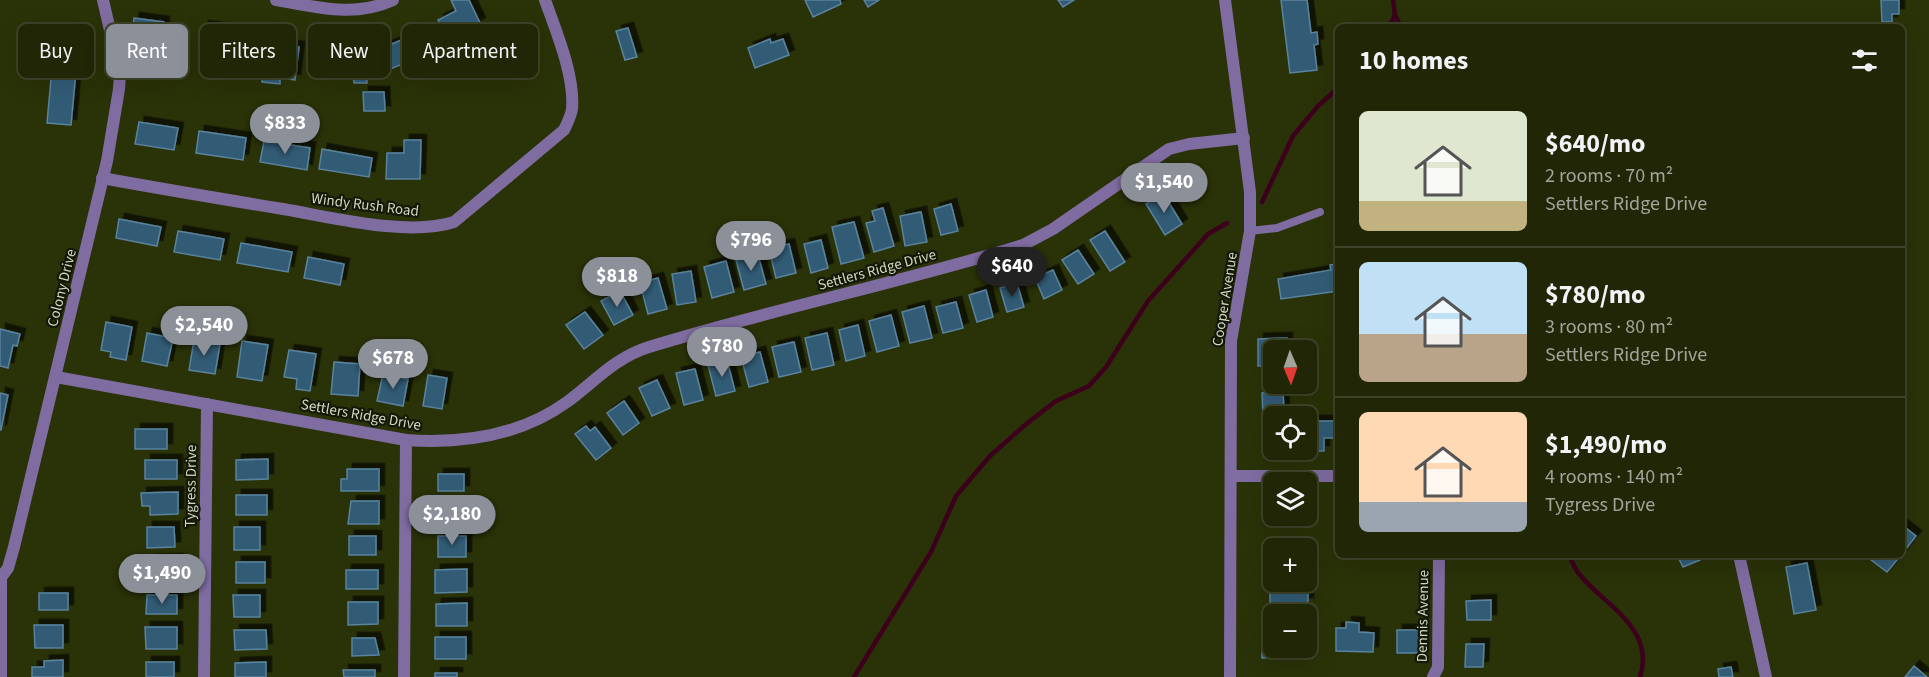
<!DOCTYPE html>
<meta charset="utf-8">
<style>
body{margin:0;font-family:"Source Sans 3",sans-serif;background:#282e10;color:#f1f3f6;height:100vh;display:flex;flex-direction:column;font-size:22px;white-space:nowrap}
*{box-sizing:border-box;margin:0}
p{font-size:20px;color:#a2a59b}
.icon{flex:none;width:33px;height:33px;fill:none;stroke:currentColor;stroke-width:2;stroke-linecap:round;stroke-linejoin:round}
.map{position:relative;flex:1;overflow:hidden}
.panel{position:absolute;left:1335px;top:24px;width:570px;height:534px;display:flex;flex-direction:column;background:#202606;border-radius:9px;box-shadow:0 6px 24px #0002,0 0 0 2px #3d4328}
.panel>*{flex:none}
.guide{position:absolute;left:18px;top:24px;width:570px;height:54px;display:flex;gap:12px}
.needle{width:39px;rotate:178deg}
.controls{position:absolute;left:1263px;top:340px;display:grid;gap:12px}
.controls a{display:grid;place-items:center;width:54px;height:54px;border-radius:9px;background:#202606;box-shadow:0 6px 24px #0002,0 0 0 2px #3d4328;font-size:30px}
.price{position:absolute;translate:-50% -51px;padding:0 14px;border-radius:21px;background:#8c9099;color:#fff;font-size:20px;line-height:39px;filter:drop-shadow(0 2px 3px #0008)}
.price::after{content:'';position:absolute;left:50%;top:36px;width:18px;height:14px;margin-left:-9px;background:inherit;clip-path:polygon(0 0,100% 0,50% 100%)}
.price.current{background:#222;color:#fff}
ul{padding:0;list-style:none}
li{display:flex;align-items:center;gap:18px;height:150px;padding:0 24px}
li+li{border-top:2px solid #3d4328}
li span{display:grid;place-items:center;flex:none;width:168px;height:120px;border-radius:9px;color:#555}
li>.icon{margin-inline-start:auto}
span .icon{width:72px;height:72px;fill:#fffc;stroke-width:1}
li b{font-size:26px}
h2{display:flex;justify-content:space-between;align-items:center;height:72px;padding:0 24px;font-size:26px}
.chip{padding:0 21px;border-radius:9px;background:#202606;box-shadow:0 6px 24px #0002,0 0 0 2px #3d4328;font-size:21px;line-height:54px}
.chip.current{background:#8c9099;color:#fff}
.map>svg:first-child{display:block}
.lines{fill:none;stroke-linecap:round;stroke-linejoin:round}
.stream{stroke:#3d001c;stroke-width:4.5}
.building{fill:#335b76;stroke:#5a839f;stroke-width:1.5;filter:url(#shadow)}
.lane{stroke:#7f6ca1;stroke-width:8}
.street{stroke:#7f6ca1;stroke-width:12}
.labels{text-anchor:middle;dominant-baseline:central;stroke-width:4.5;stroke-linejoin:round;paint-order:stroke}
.street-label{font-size:15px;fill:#d1d7c0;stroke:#141807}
</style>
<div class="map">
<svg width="1929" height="677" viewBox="0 0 1929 677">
<defs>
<filter id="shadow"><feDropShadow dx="5.5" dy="-5.5" stdDeviation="0" flood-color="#0009"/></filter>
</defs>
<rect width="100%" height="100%" fill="#2a3208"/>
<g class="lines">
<g class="stream">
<polyline points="1393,0 1395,15 1401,27"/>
<polyline points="1389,27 1395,15"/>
<polyline points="1262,202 1293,136 1318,106 1338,88"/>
<path d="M1569 555C1572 561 1575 570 1580 575 1604 605 1656 628 1640 677"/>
<polyline points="854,677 931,552 956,496 990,456 1025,425 1056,401 1089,386 1106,367 1148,301 1208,234 1227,223"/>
</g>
</g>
<g class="building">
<polygon points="451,0 469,0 480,23 448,39 438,20 456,11"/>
<polygon points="805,0 840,0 841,4 813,17"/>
<polygon points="864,0 879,0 868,7"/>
<polygon points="1058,0 1074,0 1063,7"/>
<polygon points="1281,0 1307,0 1311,33 1317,32 1318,44 1314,45 1317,70 1290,73"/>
<polygon points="1881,0 1899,0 1899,14 1892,14 1892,22 1882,22"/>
<polygon points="134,18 164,22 162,44 131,40"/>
<polygon points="203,26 244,31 241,52 200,47"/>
<polygon points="628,28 637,57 625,60 616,31"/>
<polygon points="426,30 435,51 385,71 377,50"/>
<polygon points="770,39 771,43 783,39 789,55 755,68 748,48"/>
<polygon points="267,43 299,47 295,80 280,78 280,84 262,82"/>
<polygon points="373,47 374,68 366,69 367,83 354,83 353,68 326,69 325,50"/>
<polygon points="52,68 76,71 71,125 47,123"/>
<polygon points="363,92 384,92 385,111 364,111"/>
<polygon points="139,122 178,128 174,150 135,144"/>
<polygon points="199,131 246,138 243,160 196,153"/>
<polygon points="404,140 421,140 420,179 386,179 387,153 404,153"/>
<polygon points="264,141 310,148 307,170 260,162"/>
<polygon points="322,149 372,158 369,177 319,169"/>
<polygon points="1163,193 1182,224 1165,235 1146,204"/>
<polygon points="951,204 958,231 941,235 934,209"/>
<polygon points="883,208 894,246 874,252 866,223 875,221 872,211"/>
<polygon points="921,212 927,242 905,246 900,216"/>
<polygon points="119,219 161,227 157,246 116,238"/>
<polygon points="854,222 864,258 841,264 832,227"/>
<polygon points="178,231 224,239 220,260 174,252"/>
<polygon points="1105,231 1125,262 1110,271 1090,240"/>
<polygon points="821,240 828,268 811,273 804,244"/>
<polygon points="241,243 292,252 288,272 237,263"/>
<polygon points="789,244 796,273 776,278 769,249"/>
<polygon points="1078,250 1094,274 1078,284 1062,260"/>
<polygon points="758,255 766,284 744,290 736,260"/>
<polygon points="308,257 344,264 340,285 304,278"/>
<polygon points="726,261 734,292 712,298 704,267"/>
<polygon points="1338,264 1338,291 1281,299 1278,279 1331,270 1330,265"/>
<polygon points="1053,270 1062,290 1044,299 1035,278"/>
<polygon points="691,271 696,302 677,305 672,274"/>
<polygon points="658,278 667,309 648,314 640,283"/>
<polygon points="1017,283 1024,307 1007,312 1000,288"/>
<polygon points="986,290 993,317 977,322 969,295"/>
<polygon points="620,291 633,315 614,325 601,301"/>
<polygon points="956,302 963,328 943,333 936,307"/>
<polygon points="924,306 932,338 910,343 902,312"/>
<polygon points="585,312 603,335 584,349 566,325"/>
<polygon points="891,315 899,346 877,352 869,321"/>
<polygon points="106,322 132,327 126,360 110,357 111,352 101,350"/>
<polygon points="858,325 865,356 846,361 839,330"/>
<polygon points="0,329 20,334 17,346 13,345 8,368 0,366"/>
<polygon points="147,333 173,338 167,366 142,361"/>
<polygon points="827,333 834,365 812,370 805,338"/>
<polygon points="1287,338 1287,351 1274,351 1274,365 1258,366 1258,339"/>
<polygon points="194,340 220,344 215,374 189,370"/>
<polygon points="242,341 268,345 262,381 237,377"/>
<polygon points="794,342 801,372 779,377 772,347"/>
<polygon points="289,350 316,354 310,391 296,389 297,379 284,377"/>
<polygon points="760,352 768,382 749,387 741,357"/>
<polygon points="727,360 735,391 716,396 708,365"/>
<polygon points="334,362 360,364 358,396 331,394"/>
<polygon points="695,369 703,400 684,405 676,373"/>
<polygon points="383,374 408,379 403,406 377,401"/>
<polygon points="428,375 447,378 442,409 423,406"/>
<polygon points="657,380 670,408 652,416 639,388"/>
<polygon points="1283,392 1284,410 1275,410 1276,417 1263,418 1262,393"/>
<polygon points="0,393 8,395 1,430 0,430"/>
<polygon points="624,401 639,423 623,435 607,413"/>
<polygon points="1312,421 1335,421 1335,438 1324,438 1324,451 1312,451"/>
<polygon points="586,426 590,431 595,427 611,448 596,460 575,434"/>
<rect x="135" y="429" width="32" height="20"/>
<polygon points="1264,434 1274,434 1274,450 1302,450 1302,453 1265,453"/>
<polygon points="268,459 268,479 236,480 236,460"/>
<rect x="145" y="460" width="32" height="19"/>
<polygon points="347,469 379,469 379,491 341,491 341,479 347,479"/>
<rect x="438" y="474" width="26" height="17"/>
<polygon points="178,492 178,514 150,515 150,506 142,506 141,493"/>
<rect x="236" y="495" width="31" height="20"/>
<polygon points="351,501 379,501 379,524 348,524"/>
<polygon points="435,502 468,503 468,525 435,525"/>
<polygon points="1902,525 1916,536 1902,554"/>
<polygon points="147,527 174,527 175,547 147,548"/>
<rect x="234" y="527" width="26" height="23"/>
<rect x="349" y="536" width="27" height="19"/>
<rect x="438" y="536" width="28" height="21"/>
<polygon points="1677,555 1698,555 1700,560 1683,567"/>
<polygon points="1873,555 1901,555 1887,572 1870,559"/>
<polygon points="177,559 178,582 147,582 146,567 151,567 151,560"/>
<rect x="236" y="562" width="29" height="21"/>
<polygon points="1270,562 1274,562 1274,582 1301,582 1301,588 1308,588 1308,603 1270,603 1270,590 1265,590 1265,574 1270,574"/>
<polygon points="1807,563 1816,610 1794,614 1786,567"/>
<polygon points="467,569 467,592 435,593 435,570"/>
<rect x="346" y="570" width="32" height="19"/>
<rect x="39" y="593" width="29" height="17"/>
<polygon points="147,595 177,595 177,614 146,614"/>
<polygon points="233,595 260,595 260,617 234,617"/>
<polygon points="1491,600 1491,620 1467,620 1466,601"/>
<polygon points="348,602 378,602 378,624 348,625"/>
<polygon points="467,603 467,626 436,626 436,604"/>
<polygon points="1346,622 1359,623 1359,632 1374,633 1373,652 1336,651 1336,628 1346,628"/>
<polygon points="34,625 63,625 63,648 35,648"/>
<polygon points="145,627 177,627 177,649 146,649"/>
<polygon points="234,630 266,630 267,649 235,650"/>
<rect x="1397" y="630" width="22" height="23"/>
<polygon points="1274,634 1274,648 1289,650 1282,650 1282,657 1262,658 1262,635"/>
<rect x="435" y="637" width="31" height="22"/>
<polygon points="352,638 375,638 379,655 352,656"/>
<polygon points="1466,644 1484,644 1483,667 1465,667"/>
<polygon points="63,660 63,677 32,677 32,667 44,667 44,661"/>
<rect x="146" y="662" width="28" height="15"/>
<polygon points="266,662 266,677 235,677 235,663"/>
<polygon points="1914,666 1927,677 1905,677"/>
<polygon points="1731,667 1733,677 1719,677 1718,669"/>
<polygon points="343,670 375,670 375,677 344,677"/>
<rect x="435" y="673" width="22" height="4"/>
</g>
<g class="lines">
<polyline class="lane" points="1250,231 1277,228 1320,212"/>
<g class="street">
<path d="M276 0C317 7 354 18 393 0"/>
<polyline points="1225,0 1250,192 1250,231 1231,341 1230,677"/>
<path d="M102 178C162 189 222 199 283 209 331 217 408 237 454 222L564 130C567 124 571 116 572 109 575 76 556 31 545 0"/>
<path d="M56 377 406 440C463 444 520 436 567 402 594 382 616 357 649 347 772 309 900 283 1023 245L1053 229 1169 149 1189 144 1244 138"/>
<polyline points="1231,476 1338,476"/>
<polyline points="1739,555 1766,677"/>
<polyline points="1,578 1,677"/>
<polyline points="0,579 8,568 14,547 107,161 119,89 120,74 103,0"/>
<polyline points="204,677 207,404"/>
<polyline points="404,677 406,440"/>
<polyline points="1433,677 1438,667 1439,555"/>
</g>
</g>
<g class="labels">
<g class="street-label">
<text transform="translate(365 205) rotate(7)">Windy Rush Road</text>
<text transform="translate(877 270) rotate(-15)">Settlers Ridge Drive</text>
<text transform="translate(62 288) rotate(-76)">Colony Drive</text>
<text transform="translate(1225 299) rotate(-81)">Cooper Avenue</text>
<text transform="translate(361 415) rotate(10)">Settlers Ridge Drive</text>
<text transform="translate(191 486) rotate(-89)">Tygress Drive</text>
<text transform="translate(1423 616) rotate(-89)">Dennis Avenue</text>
</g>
</g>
</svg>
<div class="controls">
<a><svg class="needle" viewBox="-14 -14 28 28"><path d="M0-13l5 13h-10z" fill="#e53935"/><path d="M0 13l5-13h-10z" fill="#a2a59b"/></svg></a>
<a><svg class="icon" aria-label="locate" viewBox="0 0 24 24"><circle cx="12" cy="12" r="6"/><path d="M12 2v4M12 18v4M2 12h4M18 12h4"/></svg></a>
<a><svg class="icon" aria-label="layers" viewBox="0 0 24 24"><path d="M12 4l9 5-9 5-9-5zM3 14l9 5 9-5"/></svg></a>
<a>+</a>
<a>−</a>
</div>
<b class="price" style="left:285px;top:155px">$833</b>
<b class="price" style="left:1164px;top:214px">$1,540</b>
<b class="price" style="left:751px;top:272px">$796</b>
<b class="price current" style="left:1012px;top:298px">$640</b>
<b class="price" style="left:617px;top:308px">$818</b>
<b class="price" style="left:204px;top:357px">$2,540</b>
<b class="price" style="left:722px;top:378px">$780</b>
<b class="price" style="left:393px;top:390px">$678</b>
<b class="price" style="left:452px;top:546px">$2,180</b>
<b class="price" style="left:162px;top:605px">$1,490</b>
<div class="guide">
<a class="chip">Buy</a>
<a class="chip current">Rent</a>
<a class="chip">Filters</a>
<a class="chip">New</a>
<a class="chip">Apartment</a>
</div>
<section class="panel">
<h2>10 homes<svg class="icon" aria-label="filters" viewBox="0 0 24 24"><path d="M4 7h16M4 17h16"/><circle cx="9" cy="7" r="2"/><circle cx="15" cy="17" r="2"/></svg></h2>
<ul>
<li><span style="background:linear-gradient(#dfe7d0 75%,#c2b280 0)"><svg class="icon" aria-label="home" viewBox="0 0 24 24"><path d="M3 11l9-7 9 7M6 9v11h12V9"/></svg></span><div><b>$640/mo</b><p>2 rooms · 70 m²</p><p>Settlers Ridge Drive</p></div></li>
<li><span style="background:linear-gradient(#bfe0f5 60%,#b9a48a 0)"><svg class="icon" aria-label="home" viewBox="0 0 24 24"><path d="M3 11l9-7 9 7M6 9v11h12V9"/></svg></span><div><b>$780/mo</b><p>3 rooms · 80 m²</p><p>Settlers Ridge Drive</p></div></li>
<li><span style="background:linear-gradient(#ffd9b3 75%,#9aa5b1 0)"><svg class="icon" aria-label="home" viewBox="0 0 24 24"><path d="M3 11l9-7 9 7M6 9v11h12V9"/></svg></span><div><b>$1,490/mo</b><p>4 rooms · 140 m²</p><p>Tygress Drive</p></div></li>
</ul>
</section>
</div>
